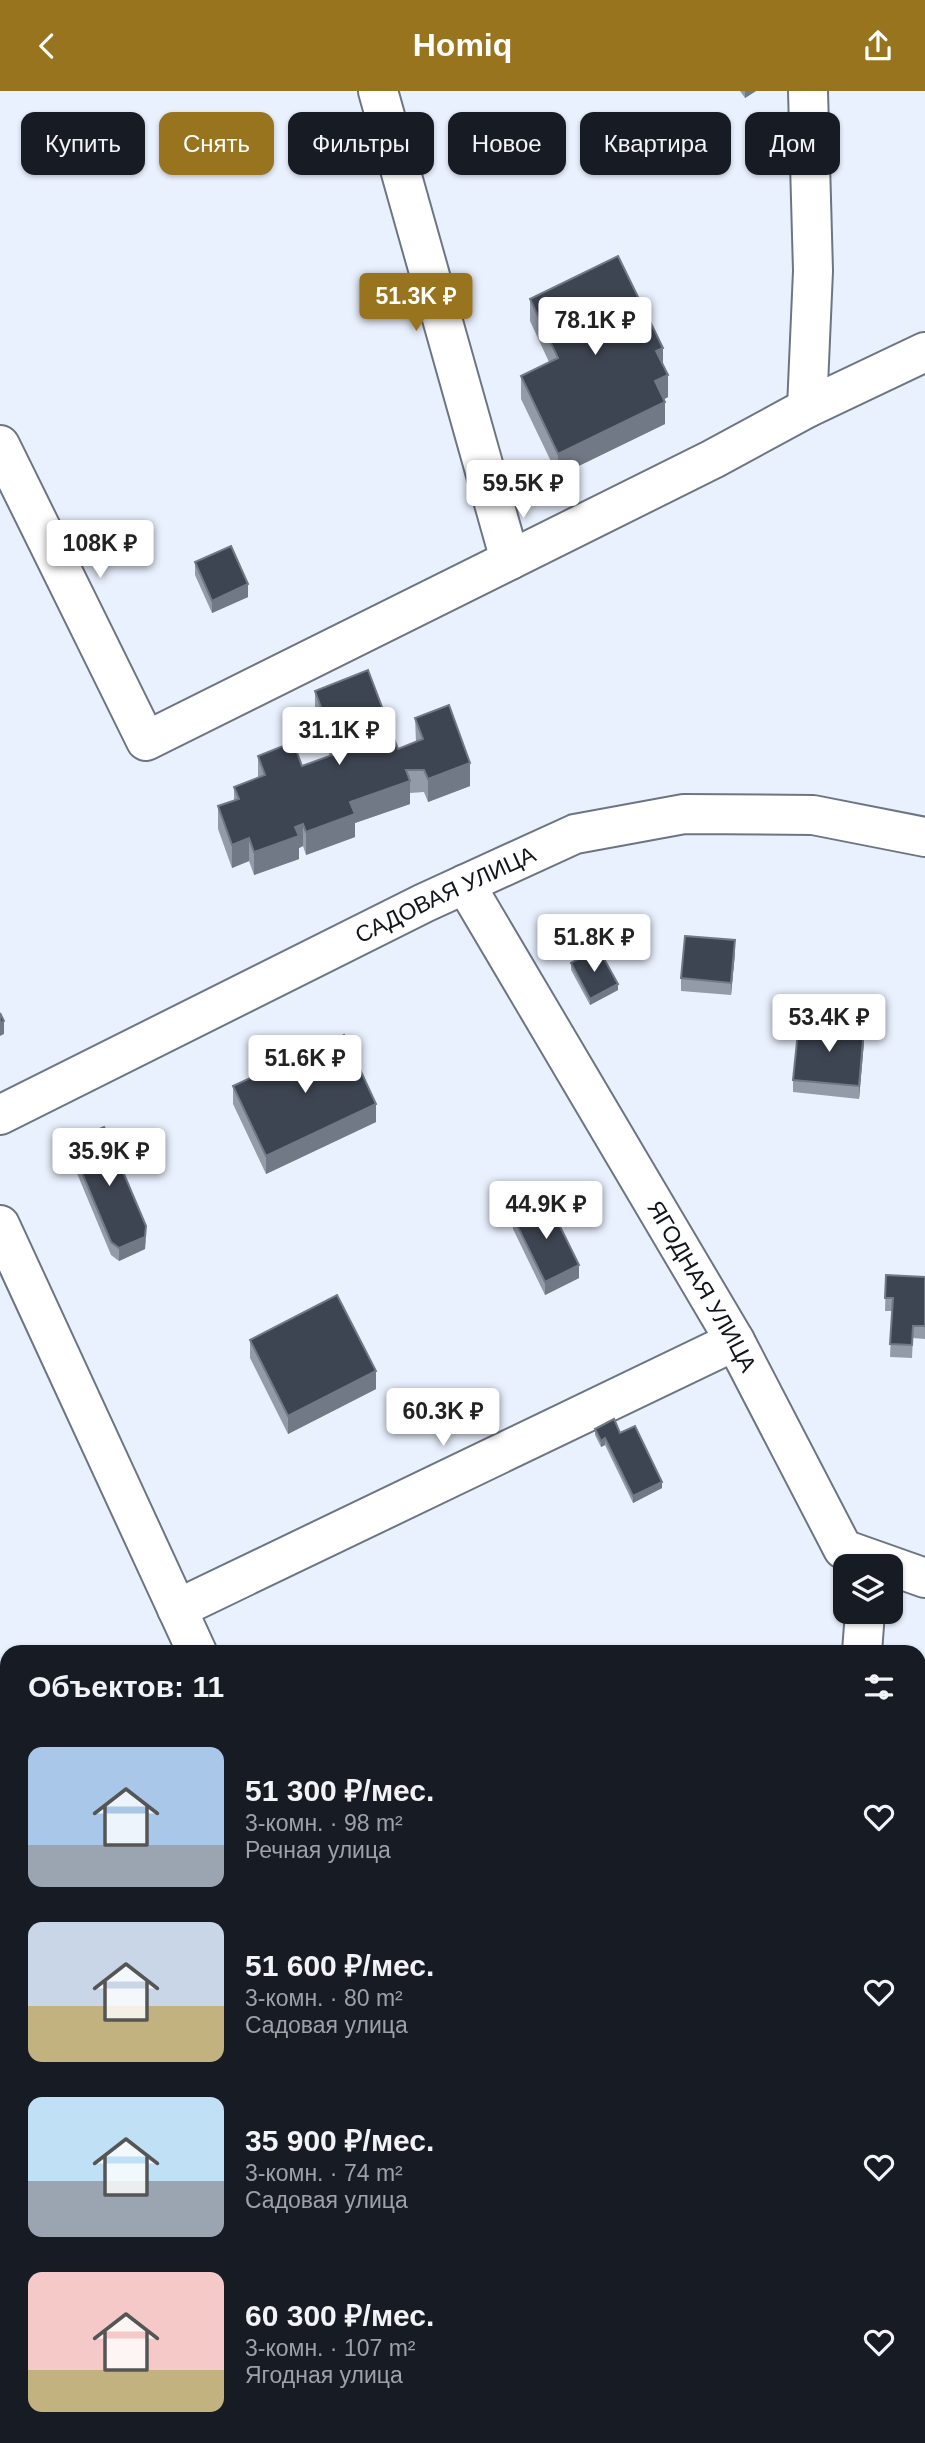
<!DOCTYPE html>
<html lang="ru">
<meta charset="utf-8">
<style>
body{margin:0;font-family:Helvetica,sans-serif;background:#242831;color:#f1f3f6;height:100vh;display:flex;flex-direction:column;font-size:26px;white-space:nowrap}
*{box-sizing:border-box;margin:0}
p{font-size:23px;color:#9ea1a6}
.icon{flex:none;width:38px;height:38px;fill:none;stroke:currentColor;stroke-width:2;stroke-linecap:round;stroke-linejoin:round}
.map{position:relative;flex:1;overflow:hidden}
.side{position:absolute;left:0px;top:1554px;width:926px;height:798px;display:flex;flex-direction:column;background:#171b24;border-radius:21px 21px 0 0;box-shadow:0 2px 5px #0004}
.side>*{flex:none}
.hud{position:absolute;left:21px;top:21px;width:884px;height:63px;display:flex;gap:14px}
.tools{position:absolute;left:833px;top:1463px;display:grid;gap:14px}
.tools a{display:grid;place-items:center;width:70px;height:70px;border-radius:14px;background:#171b24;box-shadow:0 2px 5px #0004;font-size:35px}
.price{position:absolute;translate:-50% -60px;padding:0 16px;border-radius:7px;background:#fff;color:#222;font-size:23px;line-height:46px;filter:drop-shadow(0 2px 4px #0008)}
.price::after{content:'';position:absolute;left:50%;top:42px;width:21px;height:16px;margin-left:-10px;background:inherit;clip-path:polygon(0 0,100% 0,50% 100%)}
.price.on{background:#99741f;color:#fff}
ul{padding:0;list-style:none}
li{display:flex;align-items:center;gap:21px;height:175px;padding:0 28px}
li span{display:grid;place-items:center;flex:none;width:196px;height:140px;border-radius:14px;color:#555}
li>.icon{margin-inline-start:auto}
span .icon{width:84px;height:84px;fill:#fffc;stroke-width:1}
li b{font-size:30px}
h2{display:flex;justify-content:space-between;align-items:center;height:84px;padding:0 28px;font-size:30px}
.pill{padding:0 24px;border-radius:14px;background:#171b24;box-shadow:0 2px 5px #0004;font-size:24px;line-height:63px}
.pill.on{background:#99741f;color:#fff}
header{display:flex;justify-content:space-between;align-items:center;height:91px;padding:0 28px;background:#99741f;color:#fff;font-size:32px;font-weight:600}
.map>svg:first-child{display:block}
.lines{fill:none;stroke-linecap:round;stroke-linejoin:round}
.service-casing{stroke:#6d7583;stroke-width:23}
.minor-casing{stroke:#6d7583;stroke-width:42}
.service{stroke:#fff;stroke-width:19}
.minor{stroke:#fff;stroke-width:38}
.wall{fill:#949ba8}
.shaded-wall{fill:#727986}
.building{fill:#3e4552;stroke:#727986;stroke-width:2}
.labels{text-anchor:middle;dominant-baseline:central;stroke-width:7;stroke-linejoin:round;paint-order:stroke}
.street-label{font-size:23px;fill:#12151a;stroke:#eaf1fe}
</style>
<header><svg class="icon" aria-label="back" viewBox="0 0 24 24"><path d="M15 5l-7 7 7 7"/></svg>Homiq<svg class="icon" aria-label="share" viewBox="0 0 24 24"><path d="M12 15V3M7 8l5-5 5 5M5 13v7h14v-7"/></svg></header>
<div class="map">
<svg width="925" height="2352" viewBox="0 0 925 2352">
<rect width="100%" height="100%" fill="#eaf1fe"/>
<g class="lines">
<g class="service-casing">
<g id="service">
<polyline points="919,2212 925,2188"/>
<polyline points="0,2215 7,2215"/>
<polyline points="491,2345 495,2352"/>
<polyline points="882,2352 884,2345"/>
</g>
</g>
<g class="minor-casing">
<g id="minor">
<polyline points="378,0 510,469"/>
<polyline points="807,317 813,180 808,0"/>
<polyline points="0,354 146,650 713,368 807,317 925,261"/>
<path id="s1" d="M465 793 735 1250 843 1458 925 1487"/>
<path id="s2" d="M0 1024 424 812 575 743 684 723 813 724 925 746"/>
<polyline points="0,1134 197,1561"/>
<polyline points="177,1518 735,1250"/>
<polyline points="862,1561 865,1521"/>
<polyline points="419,2352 427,2345"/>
</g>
</g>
<use href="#service" class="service"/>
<use href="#minor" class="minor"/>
</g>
<g class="wall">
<polygon points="740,0 756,0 745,7"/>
<polygon points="530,208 663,273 668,306 664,308 665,333 558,385 521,308 521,285 549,271 530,230"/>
<polygon points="195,471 248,506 212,522 195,484"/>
<polygon points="315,600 398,658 416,651 415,627 470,695 428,711 424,701 410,702 410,713 355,732 355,746 306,764 303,755 299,757 299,768 254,784 249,770 232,777 218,738 218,715 234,710 234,696 258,686 258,665 302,675 330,665 315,623"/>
<polygon points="735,862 731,904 681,900 681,887"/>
<polygon points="571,872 618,899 590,914 571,879"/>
<polygon points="864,951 859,1008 793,1001 793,989"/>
<polygon points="233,995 376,1031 266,1083 233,1013"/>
<polygon points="69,1051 146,1148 145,1158 119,1170 111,1164 69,1063"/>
<polygon points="513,1126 579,1187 545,1204 513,1138"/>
<polygon points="886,1184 925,1186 925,1248 913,1247 912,1267 890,1266 892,1220 885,1220"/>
<polygon points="250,1249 376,1298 288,1343 250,1267"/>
<polygon points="595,1338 620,1342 662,1397 633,1412 605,1354 601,1356 595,1344"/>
</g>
<g class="shaded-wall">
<polygon points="745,0 756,0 745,7"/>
<polygon points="663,257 663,279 656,260"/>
<polygon points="668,284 668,306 655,313 655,290"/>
<polygon points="665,311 665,333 558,385 558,363"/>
<polygon points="248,493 248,506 212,522 212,510"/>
<polygon points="470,672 470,695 428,711 428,688"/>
<polygon points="410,690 410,713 355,732 355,746 306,764 306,741 350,711"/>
<polygon points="303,733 303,755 299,757 299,768 254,784 254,761 295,736"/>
<polygon points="249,747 249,770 232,777 232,754"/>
<polygon points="735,849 735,862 731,904 731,892"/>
<polygon points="618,893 618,899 590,914 590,908"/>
<polygon points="4,930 4,943 0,945 0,932"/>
<polygon points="864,938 864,951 859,1008 859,995"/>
<polygon points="376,1013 376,1031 266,1083 266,1065"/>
<polygon points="146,1135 145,1158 119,1170 119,1157"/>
<polygon points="579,1174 579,1187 545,1204 545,1191"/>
<polygon points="376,1280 376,1298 288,1343 288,1325"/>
<polygon points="605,1347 605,1354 601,1356 601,1350"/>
<polygon points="662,1391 662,1397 633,1412 633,1405"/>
<polygon points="923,1799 923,1806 919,1808 919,1801"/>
</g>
<g class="building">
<polygon points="618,165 663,257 656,260 668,284 655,290 665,311 558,363 521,285 558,267 530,208"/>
<polygon points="231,455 248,493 212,510 195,471"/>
<polygon points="368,579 398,658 423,648 415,627 449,614 470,672 428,688 424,679 406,679 410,690 350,711 355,723 306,741 303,733 295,736 299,745 254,761 249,747 232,754 218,715 239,708 234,696 265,684 258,665 293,651 302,675 338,662 315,600"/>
<polygon points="685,845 735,849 731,892 681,887"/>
<polygon points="598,857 618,893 590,908 571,872"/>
<polygon points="0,922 4,930 0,932"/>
<polygon points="799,931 864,938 859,995 793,989"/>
<polygon points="344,944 376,1013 266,1065 233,995"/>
<polygon points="104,1036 146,1135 145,1146 119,1157 111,1151 69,1051"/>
<polygon points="547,1109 579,1174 545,1191 513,1126"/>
<polygon points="886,1184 925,1186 925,1235 913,1235 912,1254 890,1253 893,1207 885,1207"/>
<polygon points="337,1204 376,1280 288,1325 250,1249"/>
<polygon points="614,1328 620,1342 635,1335 662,1391 633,1405 605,1347 601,1350 595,1338"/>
<polygon points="919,1791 923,1799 919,1801"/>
<polygon points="581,2345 644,2345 647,2352 571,2352 573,2349"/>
</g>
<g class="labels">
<g class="street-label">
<text stroke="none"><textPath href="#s2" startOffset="497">САДОВАЯ УЛИЦА</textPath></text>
<text stroke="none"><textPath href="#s1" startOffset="467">ЯГОДНАЯ УЛИЦА</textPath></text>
</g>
</g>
</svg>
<div class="tools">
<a><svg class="icon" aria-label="layers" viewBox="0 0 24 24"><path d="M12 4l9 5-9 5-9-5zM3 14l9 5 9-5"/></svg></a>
</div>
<b class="price on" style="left:416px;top:242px">51.3K ₽</b>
<b class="price" style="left:595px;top:266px">78.1K ₽</b>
<b class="price" style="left:523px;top:429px">59.5K ₽</b>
<b class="price" style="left:100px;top:489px">108K ₽</b>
<b class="price" style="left:339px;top:676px">31.1K ₽</b>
<b class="price" style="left:594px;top:883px">51.8K ₽</b>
<b class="price" style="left:829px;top:963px">53.4K ₽</b>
<b class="price" style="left:305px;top:1004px">51.6K ₽</b>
<b class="price" style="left:109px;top:1097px">35.9K ₽</b>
<b class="price" style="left:546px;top:1150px">44.9K ₽</b>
<b class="price" style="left:443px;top:1357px">60.3K ₽</b>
<div class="hud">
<a class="pill">Купить</a>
<a class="pill on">Снять</a>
<a class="pill">Фильтры</a>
<a class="pill">Новое</a>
<a class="pill">Квартира</a>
<a class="pill">Дом</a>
</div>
<section class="side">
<h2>Объектов: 11<svg class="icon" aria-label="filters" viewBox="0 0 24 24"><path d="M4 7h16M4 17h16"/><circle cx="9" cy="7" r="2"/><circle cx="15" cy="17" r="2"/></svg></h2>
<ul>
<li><span style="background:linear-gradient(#a9c7e8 70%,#9aa5b1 0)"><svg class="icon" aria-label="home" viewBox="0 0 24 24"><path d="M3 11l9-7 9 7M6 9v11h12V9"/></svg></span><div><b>51 300 ₽/мес.</b><p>3-комн. · 98 m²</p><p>Речная улица</p></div><svg class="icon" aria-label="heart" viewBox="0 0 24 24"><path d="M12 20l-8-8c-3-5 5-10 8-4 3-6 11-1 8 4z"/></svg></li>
<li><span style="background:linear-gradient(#c9d6e8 60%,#c2b280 0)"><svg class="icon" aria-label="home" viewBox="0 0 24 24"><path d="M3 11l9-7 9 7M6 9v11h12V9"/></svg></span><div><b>51 600 ₽/мес.</b><p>3-комн. · 80 m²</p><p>Садовая улица</p></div><svg class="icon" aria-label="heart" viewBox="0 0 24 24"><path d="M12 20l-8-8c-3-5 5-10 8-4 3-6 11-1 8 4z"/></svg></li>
<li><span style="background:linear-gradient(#bfe0f5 60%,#9aa5b1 0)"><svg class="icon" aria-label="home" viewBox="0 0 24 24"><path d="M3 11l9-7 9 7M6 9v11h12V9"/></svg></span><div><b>35 900 ₽/мес.</b><p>3-комн. · 74 m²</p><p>Садовая улица</p></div><svg class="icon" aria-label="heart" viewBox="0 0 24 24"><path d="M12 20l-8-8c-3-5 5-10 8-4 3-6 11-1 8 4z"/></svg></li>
<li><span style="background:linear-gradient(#f6c9c9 70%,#c2b280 0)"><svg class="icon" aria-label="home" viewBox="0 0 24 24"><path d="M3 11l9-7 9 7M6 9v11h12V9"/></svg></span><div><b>60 300 ₽/мес.</b><p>3-комн. · 107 m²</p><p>Ягодная улица</p></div><svg class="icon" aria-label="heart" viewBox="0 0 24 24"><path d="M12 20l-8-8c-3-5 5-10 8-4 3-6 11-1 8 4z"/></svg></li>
</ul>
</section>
</div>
